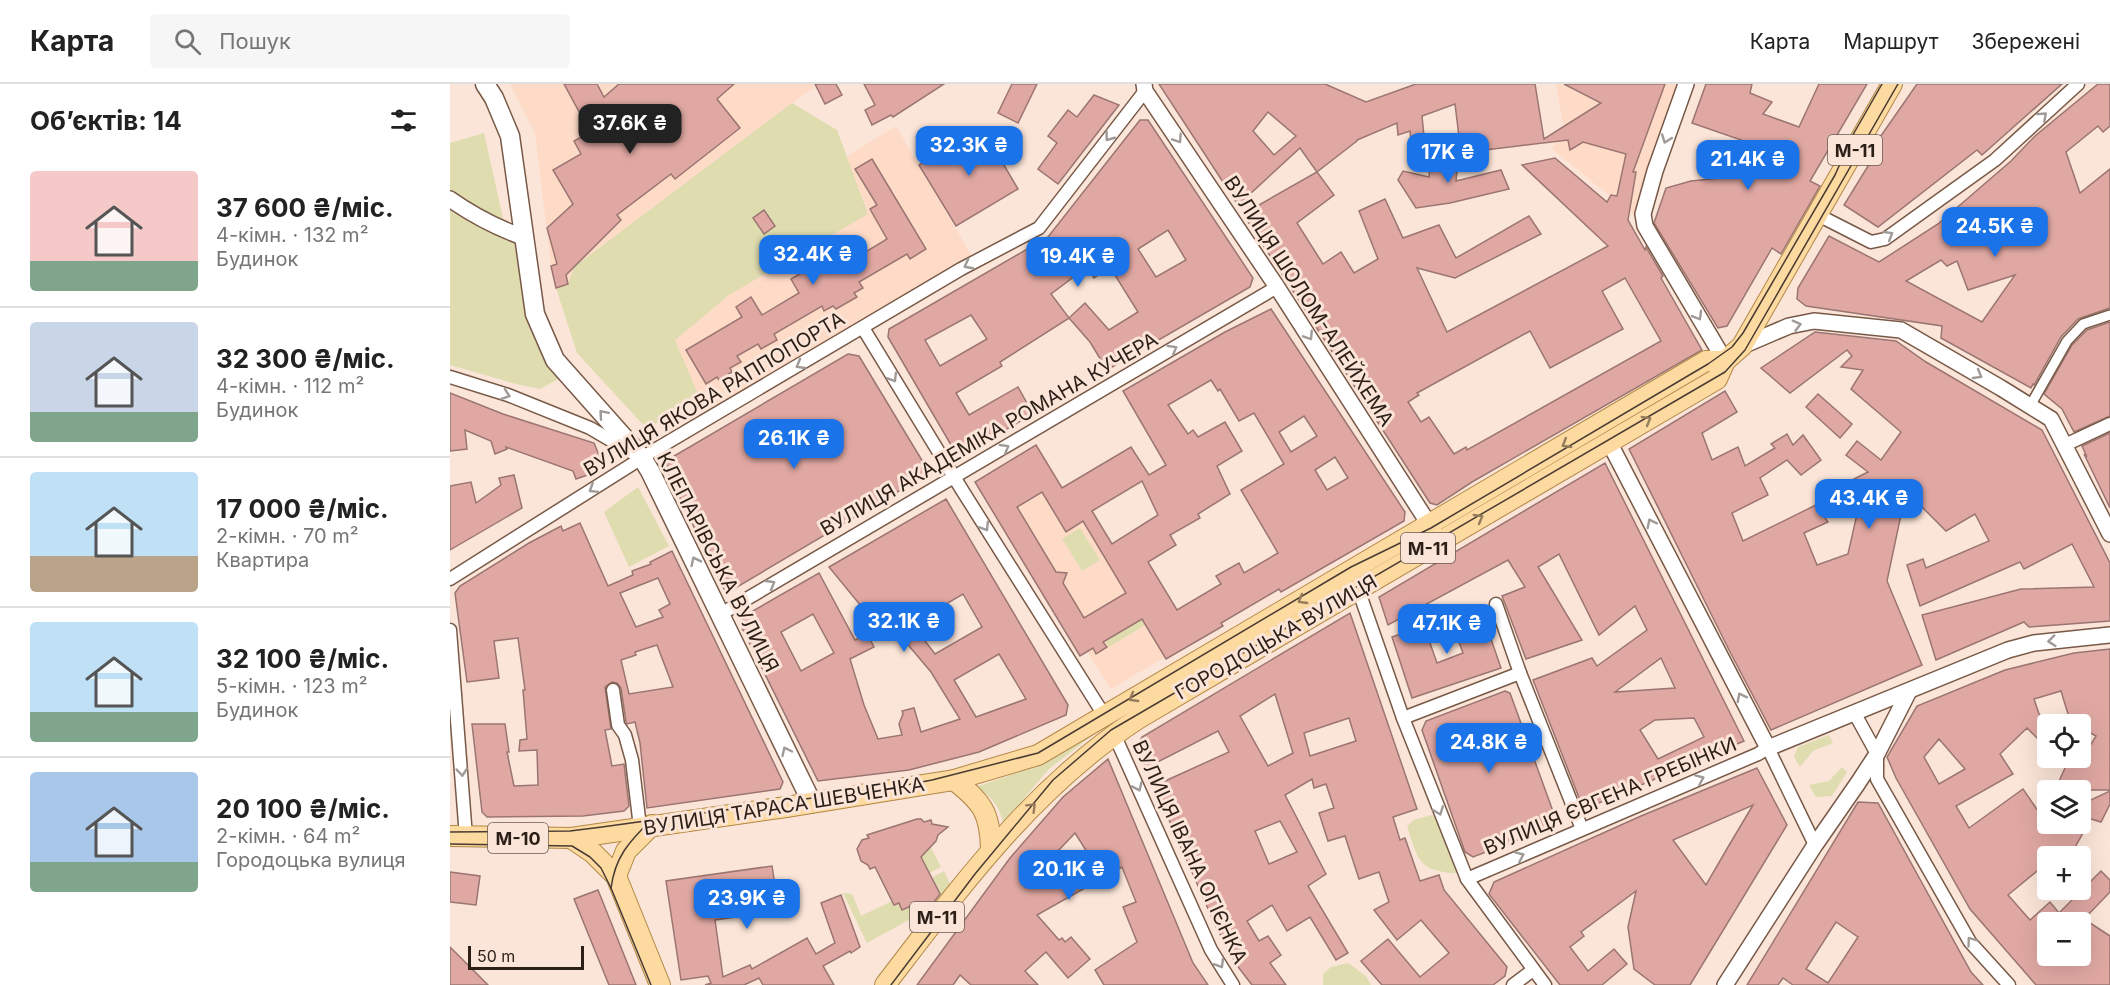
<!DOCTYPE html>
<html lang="uk">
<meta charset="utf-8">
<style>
body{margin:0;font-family:Inter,sans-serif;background:#f6f6f6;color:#222;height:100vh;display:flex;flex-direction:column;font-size:22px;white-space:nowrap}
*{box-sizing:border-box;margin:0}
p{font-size:20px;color:#767676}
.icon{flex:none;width:33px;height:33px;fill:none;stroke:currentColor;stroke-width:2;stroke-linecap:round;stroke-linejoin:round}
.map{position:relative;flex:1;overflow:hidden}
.side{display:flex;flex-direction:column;background:#fff;width:450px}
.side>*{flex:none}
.tools{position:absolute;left:1587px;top:630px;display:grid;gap:12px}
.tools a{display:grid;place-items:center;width:54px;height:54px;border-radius:6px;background:#fff;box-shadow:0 6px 24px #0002;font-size:30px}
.scale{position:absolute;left:18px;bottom:15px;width:116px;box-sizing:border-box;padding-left:6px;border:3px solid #2c1f18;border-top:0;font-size:16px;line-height:21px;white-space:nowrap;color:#2c1f18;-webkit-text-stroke:4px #fbe5d8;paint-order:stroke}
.price{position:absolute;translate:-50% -51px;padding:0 14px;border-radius:12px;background:#1a73e8;color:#fff;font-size:20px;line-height:39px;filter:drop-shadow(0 2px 3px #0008)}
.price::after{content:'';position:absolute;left:50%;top:36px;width:18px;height:14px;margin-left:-9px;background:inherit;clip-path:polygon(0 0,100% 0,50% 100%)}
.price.on{background:#222;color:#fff}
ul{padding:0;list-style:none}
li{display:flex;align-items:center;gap:18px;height:150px;padding:0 30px}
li+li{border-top:2px solid #e0e0e0}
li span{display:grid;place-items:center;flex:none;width:168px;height:120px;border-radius:6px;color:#555}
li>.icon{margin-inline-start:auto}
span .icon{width:72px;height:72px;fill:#fffc;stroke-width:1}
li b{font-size:26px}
h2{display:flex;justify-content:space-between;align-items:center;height:72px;padding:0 30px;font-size:26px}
header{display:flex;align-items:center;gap:36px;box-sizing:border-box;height:84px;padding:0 30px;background:#fff;border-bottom:2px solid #e0e0e0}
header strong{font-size:28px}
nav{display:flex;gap:33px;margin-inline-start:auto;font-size:21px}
.search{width:420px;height:54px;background:#f6f6f6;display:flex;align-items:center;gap:15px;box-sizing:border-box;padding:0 21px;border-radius:6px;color:#767676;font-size:22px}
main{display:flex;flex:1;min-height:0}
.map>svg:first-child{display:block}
.built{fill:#fedbc7}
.green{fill:#dfdcb0}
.building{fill:#e0a8a3;stroke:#9b7571;stroke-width:1.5;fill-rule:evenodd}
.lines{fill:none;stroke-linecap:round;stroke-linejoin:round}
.pedestrian-casing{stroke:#785947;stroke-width:12}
.minor-casing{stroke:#785947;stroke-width:15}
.tertiary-casing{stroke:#785947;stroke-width:18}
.secondary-casing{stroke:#785947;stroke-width:21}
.primary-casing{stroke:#b28847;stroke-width:22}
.pedestrian{stroke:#fff;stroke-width:9}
.minor{stroke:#fff;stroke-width:12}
.tertiary{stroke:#fff;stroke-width:15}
.secondary{stroke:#fff;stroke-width:18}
.primary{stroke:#fcdaa0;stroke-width:20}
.tram{stroke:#493b33;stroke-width:1.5}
.oneway{stroke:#a09a97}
.oneway2{stroke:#947c5c}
.labels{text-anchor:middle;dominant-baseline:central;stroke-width:6;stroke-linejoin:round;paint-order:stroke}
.shield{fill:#fbe5d8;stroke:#6a5a52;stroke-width:1.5}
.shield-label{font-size:18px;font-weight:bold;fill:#2c1f18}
.street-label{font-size:20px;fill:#2c1f18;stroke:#fbe5d8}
</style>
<header>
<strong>Карта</strong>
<div class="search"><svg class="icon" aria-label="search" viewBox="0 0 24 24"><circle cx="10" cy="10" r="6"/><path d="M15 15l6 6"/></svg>Пошук</div>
<nav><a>Карта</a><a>Маршрут</a><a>Збережені</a></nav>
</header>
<main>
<section class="side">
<h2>Об’єктів: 14<svg class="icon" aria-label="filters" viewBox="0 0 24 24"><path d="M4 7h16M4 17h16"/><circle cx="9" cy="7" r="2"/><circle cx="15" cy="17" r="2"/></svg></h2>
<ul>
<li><span style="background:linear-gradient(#f6c9c9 75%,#7fa58c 0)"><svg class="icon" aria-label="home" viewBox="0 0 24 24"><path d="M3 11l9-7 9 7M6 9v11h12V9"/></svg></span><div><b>37 600 ₴/міс.</b><p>4-кімн. · 132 m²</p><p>Будинок</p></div></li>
<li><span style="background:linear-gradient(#c9d6e8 75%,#7fa58c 0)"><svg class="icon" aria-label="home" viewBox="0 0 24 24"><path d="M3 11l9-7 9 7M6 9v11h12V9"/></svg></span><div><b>32 300 ₴/міс.</b><p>4-кімн. · 112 m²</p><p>Будинок</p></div></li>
<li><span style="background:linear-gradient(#bfe0f5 70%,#b9a48a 0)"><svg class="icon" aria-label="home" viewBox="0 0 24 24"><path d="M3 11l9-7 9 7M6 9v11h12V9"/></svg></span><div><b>17 000 ₴/міс.</b><p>2-кімн. · 70 m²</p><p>Квартира</p></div></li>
<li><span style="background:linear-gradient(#bfe0f5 75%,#7fa58c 0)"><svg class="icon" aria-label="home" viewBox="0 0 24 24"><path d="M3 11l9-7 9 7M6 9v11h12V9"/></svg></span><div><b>32 100 ₴/міс.</b><p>5-кімн. · 123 m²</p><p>Будинок</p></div></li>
<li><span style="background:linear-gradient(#a9c7e8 75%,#7fa58c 0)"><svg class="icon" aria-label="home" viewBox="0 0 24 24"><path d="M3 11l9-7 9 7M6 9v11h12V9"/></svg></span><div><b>20 100 ₴/міс.</b><p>2-кімн. · 64 m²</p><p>Городоцька вулиця</p></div></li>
</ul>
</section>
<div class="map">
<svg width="1660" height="901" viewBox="0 0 1660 901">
<rect width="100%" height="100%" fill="#fbe5d8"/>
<g class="built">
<polygon points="60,0 362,0 364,3 124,183 118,200 106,204 101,182 85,49"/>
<polygon points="1106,0 1228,0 1187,127 1188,135 1102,65 1114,44"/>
<polygon points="446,42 523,174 256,328 216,251 391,76"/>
<polygon points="587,360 715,573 661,605 637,568 630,572 525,398"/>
</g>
<g class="green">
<polygon points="342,19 387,46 418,130 279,211 225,256 249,312 197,345 127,269 106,204 118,200 124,183"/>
<polygon points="34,49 57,152 70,162 110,294 90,305 66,300 0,281 0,59"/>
<polygon points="188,403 219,462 179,483 154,428"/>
<polygon points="630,444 650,476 632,487 612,455"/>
<polygon points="692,535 695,541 659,563 655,556"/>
<path d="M640 647 643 651 599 685 553 739C550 722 540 711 526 703L595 679Z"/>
<polygon points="1379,651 1383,659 1363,667 1350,683 1344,673 1348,663"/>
<polygon points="1392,683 1397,688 1382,712 1366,713 1359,701 1379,697"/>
<path d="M981 731 988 733 1007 788C1000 791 996 788 989 787 966 783 964 762 957 742L964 736Z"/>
<polygon points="481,764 491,783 479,789 468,768"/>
<polygon points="494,787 500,800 491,813 481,794"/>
<polygon points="393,809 402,810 411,832 442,817 444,821 449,819 452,826 461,822 468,831 417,859"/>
<polygon points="898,879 916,892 921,901 873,901 873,890 881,883"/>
</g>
<g class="building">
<polygon points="114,0 147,0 154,13 169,0 284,0 267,15 290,44 225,95 221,90 167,131 171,136 116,191 118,200 106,204 101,182 107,180 97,144 123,120 103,86 131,70 124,57 140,48"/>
<polygon points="365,0 386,0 392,11 375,20"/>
<polygon points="414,0 494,0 443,33 441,31 422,41 415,26 425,21"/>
<polygon points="562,0 587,0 568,39 548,29"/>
<path d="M709 0H875L916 18 966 0H1085L1094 55 1151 19 1114 0H1215L1183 88H1186L1178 136 1195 166 1196 163 1213 192 1211 194 1252 266 1022 398 987 421 980 419 793 130 867 88 850 64 788 121ZM1005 20 1011 69 1118 56 1120 66 1133 58 1176 70 1167 112 1161 111 1157 118 1105 74 1072 81 1158 162 997 248 967 184 1005 194 1091 150 1079 132 1006 174 989 141 953 154 935 115 909 127 928 175 904 189 891 168 873 180 847 139 884 111 867 88 907 57V56L947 39 948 51 960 47 961 57 974 52 972 32ZM818 28 846 52 824 71 803 47ZM1175 194 1211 257 1017 366 1016 363 1004 370 979 333 971 338 958 318 969 311 967 309 1080 247 1100 284 1173 245 1152 207Z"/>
<polygon points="1256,0 1302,0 1300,9 1322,18 1313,30 1349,43 1369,0 1417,0 1360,97 1370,102 1331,170 1322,164 1277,242 1268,244 1204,139 1216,104 1241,97 1270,94 1275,72 1346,79 1346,75 1242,39"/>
<polygon points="1467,0 1612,0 1532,71 1527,66 1428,143 1394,121 1423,74 1419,69"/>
<path d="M1648 0H1660V42L1653 48 1648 42 1616 68 1630 109 1660 85V224L1628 235 1611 253 1584 301 1583 300 1581 304 1491 254 1492 242 1356 222 1347 215 1348 204 1379 152 1429 178 1488 140 1561 77 1585 52ZM1491 176 1497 182 1507 177 1518 206 1565 191 1532 238 1456 197Z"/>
<polygon points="644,11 669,21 608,100 588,85 607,59 598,52 618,26 627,33"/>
<path d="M690 36H698L803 194 800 203 657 286 640 258 619 234 550 278 552 282 506 309 519 331 568 303 583 330 508 373 438 253 439 245 598 153ZM718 146 736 176 706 193 688 165ZM637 183 644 194 660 183 688 228 659 246 635 219 619 234 601 210ZM521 231 537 255 490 282 475 256Z"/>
<polygon points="528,45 533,45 568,105 506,142 469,81"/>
<polygon points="981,71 1008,74 1006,97 1051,86 1059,105 1000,119 966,124 948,96 953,87 979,93"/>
<polygon points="422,75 476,165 460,175 457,170 409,198 413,204 404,209 407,213 386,225 383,222 374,227 372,222 324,250 327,256 311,265 308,260 287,272 291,278 280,284 282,288 269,296 267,293 256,300 236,266 292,233 286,223 301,213 312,231 349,209 341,195 388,167 396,180 437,155 420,125 427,121 405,85"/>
<polygon points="314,126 325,142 314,150 303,134"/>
<path d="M821 225 955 428 954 437 831 508 829 505 771 539 773 542 716 575 692 535 653 558 657 563 646 570 643 564 630 572 525 398 586 361 612 404 681 363 699 391 716 381 673 307 775 248ZM761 296 768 307 770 305 789 337 804 329 834 380 791 406 828 469 794 489 789 479 766 492 771 500 727 526 698 478 726 461 720 451 750 434 748 430 780 410 767 382 792 367 775 338 748 353 743 346 738 350 718 321ZM854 332 867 352 841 368 829 348ZM885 373 898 394 877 406 865 386ZM692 397 708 431 662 460 642 427ZM592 408 616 448 633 437 676 509 634 534 613 499 617 489 606 488 567 423Z"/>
<polygon points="1660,238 1660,332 1624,348 1612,325 1594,310 1622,261 1637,246"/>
<path d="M1365 248 1446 257 1476 278 1592 346 1660 479V537L1579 543 1574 538 1486 576 1472 531 1571 505 1644 503 1622 460 1574 485 1570 478 1470 522 1457 481 1473 475 1476 484 1539 457 1525 430 1496 447 1456 407 1437 497 1472 581 1321 646 1279 566 1179 365 1275 307 1287 328 1252 349 1262 376 1288 363 1295 382 1325 364 1321 360 1337 350 1343 361 1353 351 1371 376 1351 391 1337 376 1310 394 1318 411 1282 429 1293 457 1368 420 1366 414 1418 388 1396 371 1407 357 1431 376 1451 348 1401 305 1413 286 1391 283 1402 272 1397 266 1340 309 1311 284ZM1410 417 1398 470 1367 481 1354 449 1378 438 1375 434Z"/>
<polygon points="398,270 409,272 476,383 476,391 282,506 274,505 216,385 219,375"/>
<polygon points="0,309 53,330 144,359 155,385 126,395 123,387 56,363 57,365 45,370 41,357 15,346 17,365 0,367"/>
<polygon points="1368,310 1402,340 1390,354 1356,323"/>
<polygon points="1660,349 1660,424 1634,370 1637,373 1632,362"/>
<path d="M1155 379 1294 657 1135 725 1133 724 1083 596 1142 574 1147 582 1197 546 1185 522 1149 551 1109 470 1088 483 1132 556 1076 575 1052 512 1075 503 1058 476 938 541 929 513ZM1211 574 1225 604 1165 608ZM1244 634 1254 653 1208 675 1190 646 1205 636Z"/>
<polygon points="64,391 72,424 0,466 0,402 21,398 26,419 51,401 49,394"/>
<path d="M496 415 618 621 616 631 529 668 459 686 368 697 291 542 294 532 369 489 405 556 417 550 424 563 400 575 414 621 428 655 452 651 449 640 453 630 452 627 464 624 471 648 510 635 481 588 443 543 434 550 379 483ZM513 510 532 543 485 570 462 540ZM363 530 384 569 351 587 331 548ZM549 570 576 615 526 633 504 596Z"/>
<path d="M130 439 158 502 183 491 182 487 201 480 200 478 222 467 333 698 330 705 197 724 190 659 185 638 177 640 176 638 171 604 167 599 162 598 155 603 161 645 155 646 162 682 174 680 179 722 174 727 133 732 37 733 32 728 22 640H55L59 668H57L64 702 88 701 87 666 69 667 70 656 77 655 73 606H75L68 554 44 557 49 594 17 598 5 509 10 502 79 459 111 442 113 447ZM208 494 220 520 209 526 213 533 186 543 170 509ZM207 561 223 603 179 610 171 576 186 571 185 568Z"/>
<polygon points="1030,523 1051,584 962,614 942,553 974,542 987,579 1013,569 1000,533"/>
<path d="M900 529 967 725 943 733 950 756 955 754 970 797 989 791 994 806 1057 883 1055 892 1043 901H932L911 877 938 855 970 893 999 869 971 836 947 856 924 826 939 818 929 788 909 795 895 752 878 757 869 729 884 724 876 700 864 704 862 695 835 711 876 790 858 802 898 869 886 876 860 833 837 847 822 821 797 837 809 857 818 852 831 871 820 879 836 901H802L789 884 766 843 704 702 779 668 768 647 696 684 687 662 692 653ZM825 610 843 669 818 682 790 632ZM899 634 906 657 860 672 854 649ZM830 737 847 768 819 780 805 747Z"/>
<path d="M1660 565V706H1605L1615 684 1605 674 1632 675 1646 652 1630 643V640H1621L1611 607 1584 615 1589 630 1598 639V665L1577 644 1550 670 1563 690 1506 722 1519 744 1573 705 1597 740H1630V721L1660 707V720L1651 738 1641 735 1624 765 1615 772H1598V778L1558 811 1580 836 1600 818 1609 829 1651 787 1660 796V808L1634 835 1660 852V901H1586L1520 825 1446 694 1437 673 1467 622 1555 586 1624 569ZM1489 655 1515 685 1489 700 1474 673ZM1598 838H1630V872H1617L1611 880 1604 872H1598Z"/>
<polygon points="1055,607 1060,609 1108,741 1023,773 1015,768 972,646 976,637"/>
<path d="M658 675 743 879 758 901H654L645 886 687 858 673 823 686 818 672 783 587 831 609 856 612 854 615 858 621 853 640 875 618 894 596 868 575 887 588 901H521L510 891 503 901H467L560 774 613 713ZM625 749 646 782 608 802 591 785Z"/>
<path d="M1307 684 1337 741 1240 901H1205L1184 885 1178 843 1186 807 1131 848 1134 852 1120 863 1138 887 1164 865 1177 880 1152 901H1110L1039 810 1044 798 1191 732ZM1303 721 1278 763 1256 801 1223 756Z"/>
<path d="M1408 718 1428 719 1521 888 1533 901H1343L1333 894 1328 901H1297ZM1386 838 1408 853 1378 899 1356 885Z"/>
<polygon points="467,735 471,735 474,738 481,736 482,740 498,743 488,751 486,757 471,773 490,810 471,835 461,822 452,826 449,819 444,821 425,783 420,785 418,781 411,777 407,765 412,756 419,754 417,751"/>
<polygon points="322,782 329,827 265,836 273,893 300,881 302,885 357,854 366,870 385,859 371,819 391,811 410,863 401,869 400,867 373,882 384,901 313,901 309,894 294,901 255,901 261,899 258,892 231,896 216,797"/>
<polygon points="0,788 30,792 26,821 0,818"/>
<polygon points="148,806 186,901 159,901 124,815"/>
<polygon points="0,863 38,901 0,901"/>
</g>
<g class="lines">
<g class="pedestrian-casing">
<polyline id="pedestrian" points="1580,322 1617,257 1633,240 1660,231"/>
</g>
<g class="minor-casing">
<g id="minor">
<polyline points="1368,131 1421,158 1435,155 1545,76 1628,0"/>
<polyline points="413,244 512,406 654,631"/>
<polyline points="0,293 58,311 140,344 181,368"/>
<polyline points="1615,361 1660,340"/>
<polyline points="0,495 203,367 511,185 589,144 695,7"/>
<polyline points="907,502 953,634 1017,795 1095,901"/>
<polyline points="1046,520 1070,589 1132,745"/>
<polyline points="271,530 827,203"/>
<polyline points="0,546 16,753"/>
<polyline points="163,606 168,641 175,651 182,676 190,743"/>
<polyline points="1405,630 1427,670 1427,695 1520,858 1559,901"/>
<polyline points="953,634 1070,589"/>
<polyline points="664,650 761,866 783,901"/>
<polyline points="1017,795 1308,670 1318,664 1365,761"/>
<polyline points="1063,901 1083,886"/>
</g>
</g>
<g class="tertiary-casing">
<g id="tertiary">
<polyline points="694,0 695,7 827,203 984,448"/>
<polyline points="1236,0 1205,87 1193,130 1195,142 1275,277"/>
<path d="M0 115C24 132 48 144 75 154"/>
<polyline points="1292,262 1339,242 1364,237 1451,246 1551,304 1601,335 1660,450"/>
<polyline points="1159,358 1318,664 1558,566 1584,559 1660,551"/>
<polyline points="1275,901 1365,761 1408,699 1427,670 1459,607"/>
</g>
</g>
<g class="secondary-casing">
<polyline id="secondary" points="35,0 44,14 60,52 85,230 105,276 192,374 200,387 362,719"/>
</g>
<g class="primary-casing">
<g id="primary">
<path d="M504 696C532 718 540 728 541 765"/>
<polyline points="0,752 121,754 336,723 504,696 588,671 1256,277 1275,277"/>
<polyline points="121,754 143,769 166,792 210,901"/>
<polyline points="166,792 176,767 202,741"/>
<path d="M435 901C511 802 583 703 689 634L1267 295 1275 277 1292 262 1442 0"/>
</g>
</g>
<use href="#pedestrian" class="pedestrian"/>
<use href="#minor" class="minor"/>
<use href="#tertiary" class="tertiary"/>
<use href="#secondary" class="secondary"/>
<use href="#primary" class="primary"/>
<g class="tram">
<polyline points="0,748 120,747 152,743 456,701 482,696 588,669 901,483 981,444 1258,280 1282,263 1293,249 1385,91 1404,49 1432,0"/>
<polyline points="0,760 122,762 140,773 151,784 161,804 201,901"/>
<path d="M161 804C165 773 179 758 200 737"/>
<polyline points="441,901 525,790 603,696 661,646 1275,288 1295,266 1448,0"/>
</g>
</g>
<defs><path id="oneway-chevron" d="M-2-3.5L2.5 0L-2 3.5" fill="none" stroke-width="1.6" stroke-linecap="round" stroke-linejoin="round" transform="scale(1.5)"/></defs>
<g class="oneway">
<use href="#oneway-chevron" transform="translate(1593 32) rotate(-42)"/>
<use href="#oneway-chevron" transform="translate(659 53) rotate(127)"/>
<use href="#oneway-chevron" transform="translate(728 55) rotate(56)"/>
<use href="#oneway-chevron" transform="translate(1216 55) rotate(110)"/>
<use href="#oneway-chevron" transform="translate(1439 151) rotate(-31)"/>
<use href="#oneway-chevron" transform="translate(518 181) rotate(152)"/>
<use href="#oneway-chevron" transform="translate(1248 232) rotate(60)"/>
<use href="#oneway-chevron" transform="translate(1347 241) rotate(-15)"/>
<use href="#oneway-chevron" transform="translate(859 252) rotate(57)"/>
<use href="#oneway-chevron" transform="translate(723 265) rotate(-30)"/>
<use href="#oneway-chevron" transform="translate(350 281) rotate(150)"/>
<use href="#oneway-chevron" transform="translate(1528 291) rotate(30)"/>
<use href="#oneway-chevron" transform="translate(443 294) rotate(59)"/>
<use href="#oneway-chevron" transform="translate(56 311) rotate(19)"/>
<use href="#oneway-chevron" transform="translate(153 330) rotate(-131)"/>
<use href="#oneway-chevron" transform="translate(555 364) rotate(-30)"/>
<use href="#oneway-chevron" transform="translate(143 405) rotate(148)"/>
<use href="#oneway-chevron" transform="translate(1201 439) rotate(-117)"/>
<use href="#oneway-chevron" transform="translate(535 443) rotate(58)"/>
<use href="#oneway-chevron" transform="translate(245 477) rotate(-116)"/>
<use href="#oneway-chevron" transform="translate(321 500) rotate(-30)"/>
<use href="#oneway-chevron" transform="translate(1602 557) rotate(174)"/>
<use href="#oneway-chevron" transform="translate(1291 613) rotate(-117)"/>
<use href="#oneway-chevron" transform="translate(336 667) rotate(-115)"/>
<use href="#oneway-chevron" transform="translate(12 688) rotate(85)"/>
<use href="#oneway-chevron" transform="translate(1250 695) rotate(-23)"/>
<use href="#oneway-chevron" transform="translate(688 703) rotate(66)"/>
<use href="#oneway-chevron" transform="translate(989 727) rotate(69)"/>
<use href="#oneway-chevron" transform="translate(1070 772) rotate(-23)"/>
<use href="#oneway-chevron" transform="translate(1521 857) rotate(-126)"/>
<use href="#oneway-chevron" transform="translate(770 880) rotate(59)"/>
</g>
<g class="oneway2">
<use href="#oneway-chevron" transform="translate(1197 336) rotate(-30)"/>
<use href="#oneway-chevron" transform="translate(1116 360) rotate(149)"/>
<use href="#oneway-chevron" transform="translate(1029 434) rotate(-30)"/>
<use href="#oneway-chevron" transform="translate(852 516) rotate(149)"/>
<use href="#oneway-chevron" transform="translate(683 614) rotate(150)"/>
<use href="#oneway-chevron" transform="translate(582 723) rotate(-45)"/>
</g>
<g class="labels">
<g class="shield">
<rect x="1378" y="51" width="54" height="30" rx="4.5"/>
<rect x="951" y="449" width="54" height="30" rx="4.5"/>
<rect x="38" y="739" width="60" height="30" rx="4.5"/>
<rect x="460" y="818" width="54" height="30" rx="4.5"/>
</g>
<g class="shield-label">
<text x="1405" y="66">М-11</text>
<text x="978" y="464">М-11</text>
<text x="68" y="754">М-10</text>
<text x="487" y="833">М-11</text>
</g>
<g class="street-label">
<text transform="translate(859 217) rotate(57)">ВУЛИЦЯ ШОЛОМ-АЛЕЙХЕМА</text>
<text transform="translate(264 310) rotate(-31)">ВУЛИЦЯ ЯКОВА РАППОПОРТА</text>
<text transform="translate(539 350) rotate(-30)">ВУЛИЦЯ АКАДЕМІКА РОМАНА КУЧЕРА</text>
<text transform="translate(268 478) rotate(63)">КЛЕПАРІВСЬКА ВУЛИЦЯ</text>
<text transform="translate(826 553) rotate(-30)">ГОРОДОЦЬКА ВУЛИЦЯ</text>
<text transform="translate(1160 712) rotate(-23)">ВУЛИЦЯ ЄВГЕНА ГРЕБІНКИ</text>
<text transform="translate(334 722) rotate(-9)">ВУЛИЦЯ ТАРАСА ШЕВЧЕНКА</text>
<text transform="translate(740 768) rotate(65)">ВУЛИЦЯ ІВАНА ОГІЄНКА</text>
</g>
</g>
</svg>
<div class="tools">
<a><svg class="icon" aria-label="locate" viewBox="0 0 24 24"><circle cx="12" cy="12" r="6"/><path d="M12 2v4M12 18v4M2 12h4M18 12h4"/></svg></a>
<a><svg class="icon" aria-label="layers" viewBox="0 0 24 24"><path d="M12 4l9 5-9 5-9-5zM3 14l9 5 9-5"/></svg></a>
<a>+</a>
<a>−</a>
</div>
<div class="scale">50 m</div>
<b class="price on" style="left:180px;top:71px">37.6K ₴</b>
<b class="price" style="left:519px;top:93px">32.3K ₴</b>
<b class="price" style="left:998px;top:100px">17K ₴</b>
<b class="price" style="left:1298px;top:107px">21.4K ₴</b>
<b class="price" style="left:1545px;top:174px">24.5K ₴</b>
<b class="price" style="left:363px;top:202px">32.4K ₴</b>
<b class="price" style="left:628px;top:204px">19.4K ₴</b>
<b class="price" style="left:344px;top:386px">26.1K ₴</b>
<b class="price" style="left:1419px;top:446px">43.4K ₴</b>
<b class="price" style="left:454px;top:569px">32.1K ₴</b>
<b class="price" style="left:997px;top:571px">47.1K ₴</b>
<b class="price" style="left:1039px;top:690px">24.8K ₴</b>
<b class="price" style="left:619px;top:817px">20.1K ₴</b>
<b class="price" style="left:297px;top:846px">23.9K ₴</b>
</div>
</main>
